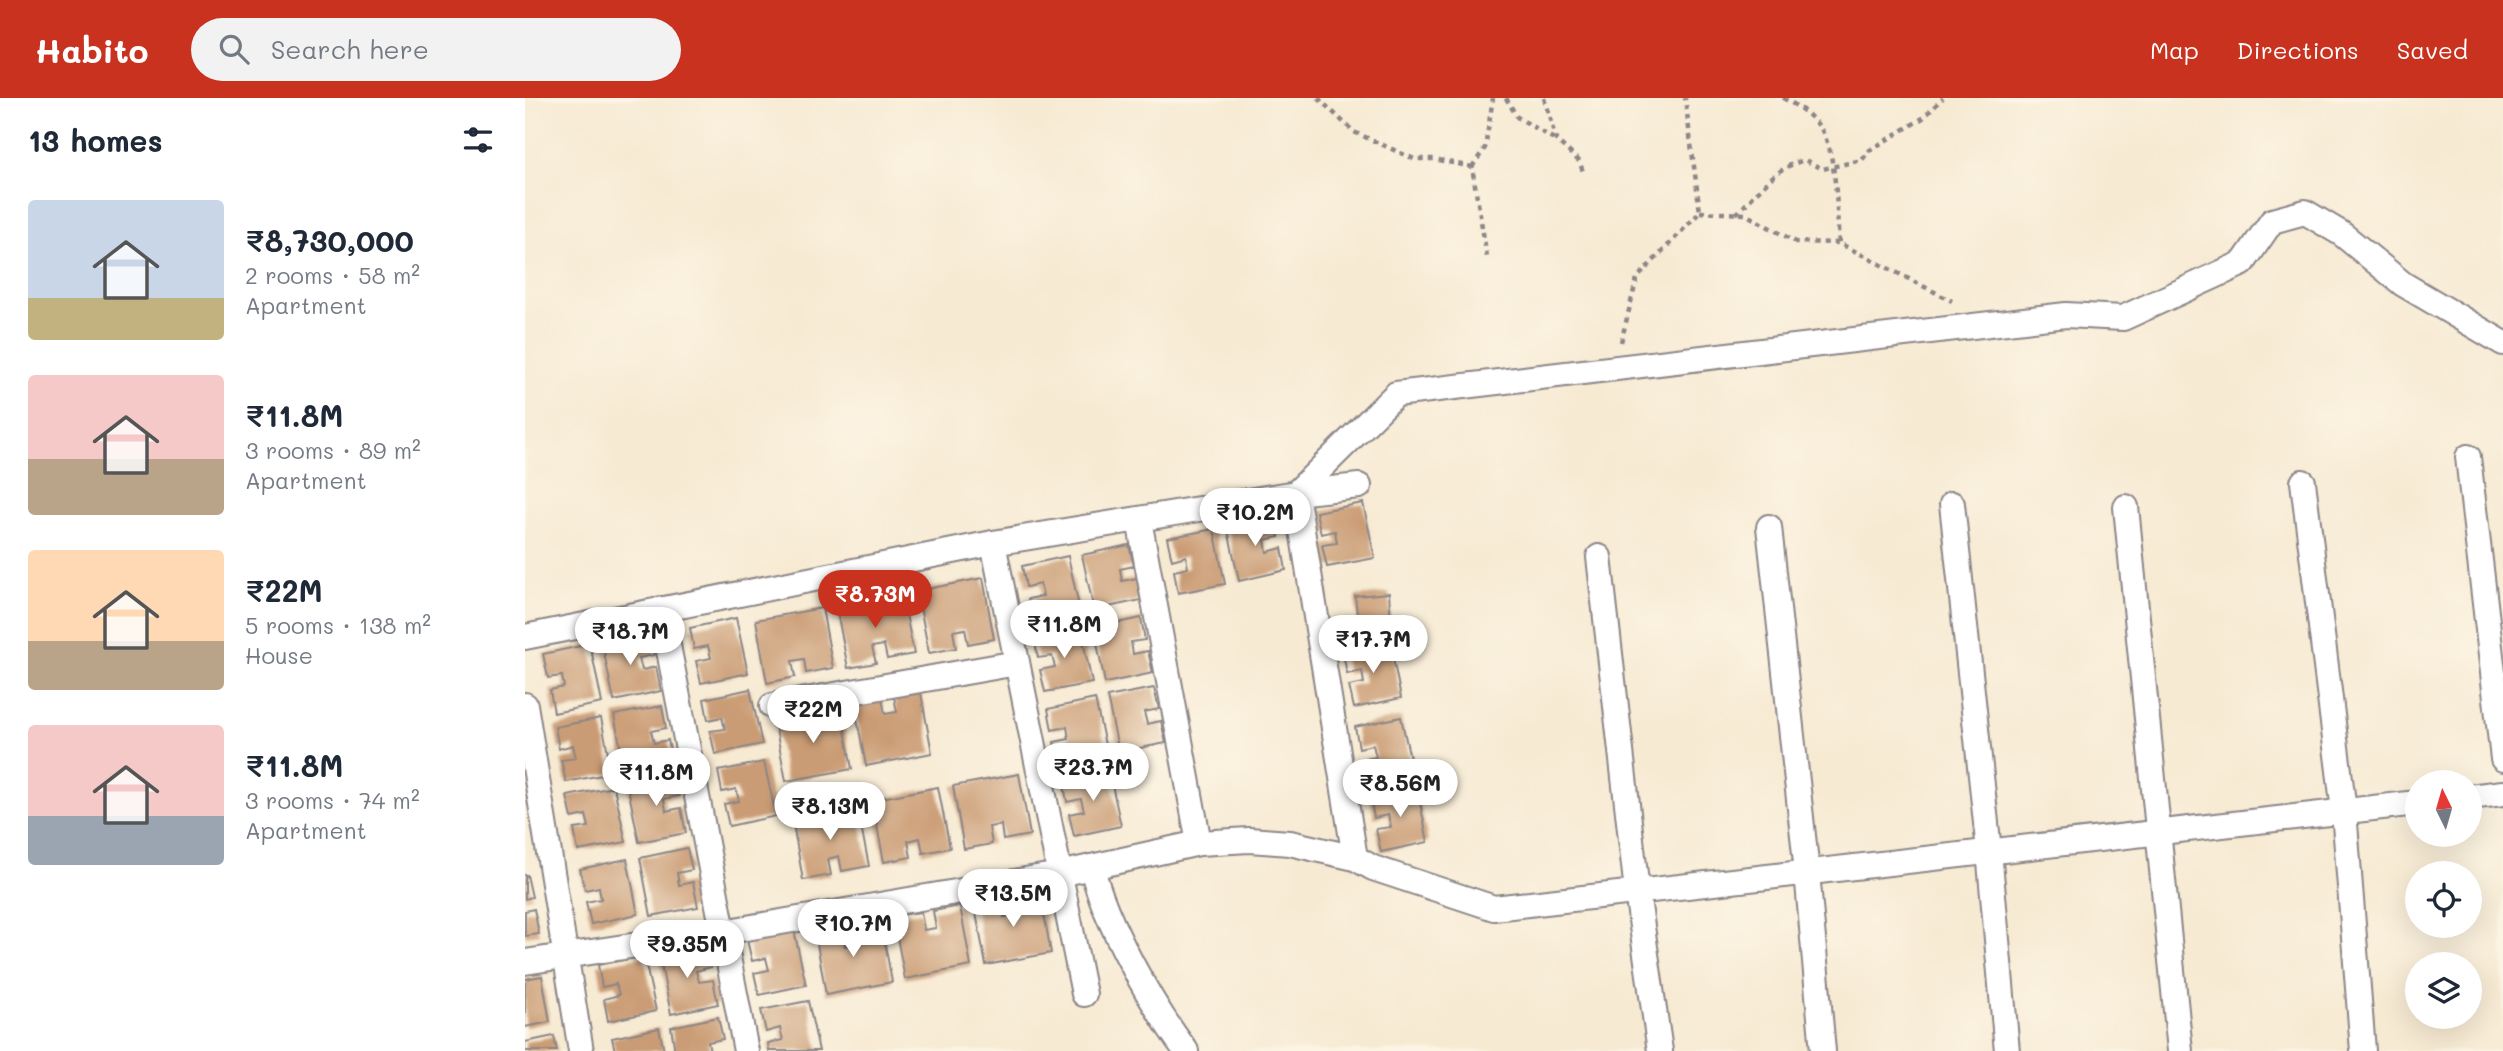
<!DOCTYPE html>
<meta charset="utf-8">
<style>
body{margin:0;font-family:Mali,sans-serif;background:#f2f2f3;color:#1f2937;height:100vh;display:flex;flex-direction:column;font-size:26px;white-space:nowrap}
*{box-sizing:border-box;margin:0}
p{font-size:23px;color:#747a83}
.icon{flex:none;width:38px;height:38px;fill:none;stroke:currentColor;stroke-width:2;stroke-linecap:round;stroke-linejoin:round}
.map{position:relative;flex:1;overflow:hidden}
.details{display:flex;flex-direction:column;background:#fff;width:525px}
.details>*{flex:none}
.needle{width:46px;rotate:355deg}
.fabs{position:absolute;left:1880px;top:672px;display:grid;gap:14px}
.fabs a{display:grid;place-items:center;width:77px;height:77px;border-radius:50%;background:#fff;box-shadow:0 7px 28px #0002;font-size:35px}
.price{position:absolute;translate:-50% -60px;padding:0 16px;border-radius:24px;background:#fff;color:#222;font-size:23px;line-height:46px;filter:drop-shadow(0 2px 4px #0008)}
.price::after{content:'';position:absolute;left:50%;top:42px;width:21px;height:16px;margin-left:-10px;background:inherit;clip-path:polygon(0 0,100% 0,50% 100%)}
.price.current{background:#c8321e;color:#fff}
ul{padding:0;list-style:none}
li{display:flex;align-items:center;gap:21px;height:175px;padding:0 28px}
li span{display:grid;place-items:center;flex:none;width:196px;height:140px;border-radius:7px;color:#555}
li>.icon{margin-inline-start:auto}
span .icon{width:84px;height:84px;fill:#fffc;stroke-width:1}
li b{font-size:30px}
h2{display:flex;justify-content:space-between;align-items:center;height:84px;padding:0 28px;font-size:30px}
header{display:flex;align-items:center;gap:42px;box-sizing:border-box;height:98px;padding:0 35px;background:#c8321e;color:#fff}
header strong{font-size:33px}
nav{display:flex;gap:38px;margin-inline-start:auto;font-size:24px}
.search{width:490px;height:63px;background:#f2f2f3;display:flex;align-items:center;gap:18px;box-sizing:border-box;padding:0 24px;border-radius:38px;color:#747a83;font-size:26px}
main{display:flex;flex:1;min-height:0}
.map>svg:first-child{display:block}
.building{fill:#ca9c75}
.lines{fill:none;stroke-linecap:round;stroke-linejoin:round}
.minor-casing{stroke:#8c8687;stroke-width:28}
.path{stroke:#8c8687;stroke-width:4.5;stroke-dasharray:5 5;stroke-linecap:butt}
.minor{stroke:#fff;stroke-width:24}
</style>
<header>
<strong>Habito</strong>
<div class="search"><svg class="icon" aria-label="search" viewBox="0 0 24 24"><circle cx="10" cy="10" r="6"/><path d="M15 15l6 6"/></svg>Search here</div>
<nav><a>Map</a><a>Directions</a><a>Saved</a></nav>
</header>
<main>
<section class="details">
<h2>13 homes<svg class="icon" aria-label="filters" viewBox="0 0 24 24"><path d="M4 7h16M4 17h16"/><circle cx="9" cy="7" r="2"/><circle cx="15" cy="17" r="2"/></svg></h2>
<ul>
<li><span style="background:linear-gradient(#c9d6e8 70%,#c2b280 0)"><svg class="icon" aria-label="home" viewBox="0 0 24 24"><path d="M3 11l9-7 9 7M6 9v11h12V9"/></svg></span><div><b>₹8,730,000</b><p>2 rooms · 58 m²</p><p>Apartment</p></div></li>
<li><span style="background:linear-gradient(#f6c9c9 60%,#b9a48a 0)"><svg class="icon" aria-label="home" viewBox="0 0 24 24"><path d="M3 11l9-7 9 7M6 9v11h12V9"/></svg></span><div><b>₹11.8M</b><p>3 rooms · 89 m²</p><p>Apartment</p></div></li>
<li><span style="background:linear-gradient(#ffd9b3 65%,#b9a48a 0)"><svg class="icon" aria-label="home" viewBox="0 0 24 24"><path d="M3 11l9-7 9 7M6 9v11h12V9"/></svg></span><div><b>₹22M</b><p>5 rooms · 138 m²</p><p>House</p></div></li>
<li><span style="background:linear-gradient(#f6c9c9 65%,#9aa5b1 0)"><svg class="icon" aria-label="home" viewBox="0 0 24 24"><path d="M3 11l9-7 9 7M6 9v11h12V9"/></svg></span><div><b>₹11.8M</b><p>3 rooms · 74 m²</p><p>Apartment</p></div></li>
</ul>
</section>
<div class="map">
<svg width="1978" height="953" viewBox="0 0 1978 953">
<rect width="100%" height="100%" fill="#fcf5e5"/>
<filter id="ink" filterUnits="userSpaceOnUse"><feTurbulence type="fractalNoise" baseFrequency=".0143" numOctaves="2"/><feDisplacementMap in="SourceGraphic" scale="14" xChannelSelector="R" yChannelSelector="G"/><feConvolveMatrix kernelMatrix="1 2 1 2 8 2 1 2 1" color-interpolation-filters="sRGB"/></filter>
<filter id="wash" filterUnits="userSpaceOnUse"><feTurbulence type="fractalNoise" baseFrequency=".00686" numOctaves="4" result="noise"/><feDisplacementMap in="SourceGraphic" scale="28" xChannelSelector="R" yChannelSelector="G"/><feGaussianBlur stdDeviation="1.57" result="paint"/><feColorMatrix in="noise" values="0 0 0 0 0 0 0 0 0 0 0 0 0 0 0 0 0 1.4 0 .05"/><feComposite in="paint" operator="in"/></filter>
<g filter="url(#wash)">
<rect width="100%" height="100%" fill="#f7ead3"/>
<g id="blocks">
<g class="building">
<polygon points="838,405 850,460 802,469 797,447 812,445 810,433 796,436 791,414"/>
<polygon points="749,418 754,439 740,442 742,454 757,450 761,472 714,483 702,427"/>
<polygon points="689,431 700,486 653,495 649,473 663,470 661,458 647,462 642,440"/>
<polygon points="604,447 609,468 595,471 597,483 612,480 616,502 569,512 557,457"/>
<polygon points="543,458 555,513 507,523 503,501 518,498 515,486 501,489 497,468"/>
<polygon points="458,480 469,541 443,546 440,531 428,533 431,550 404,555 392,493"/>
<polygon points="864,495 866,522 833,525 830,498"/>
<polygon points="377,496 389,556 362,561 359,547 347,549 351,565 323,570 311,508"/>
<polygon points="297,510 308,570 281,575 279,561 267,563 270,579 242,585 231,522"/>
<polygon points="211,520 223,575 176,585 171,563 186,560 183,548 169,551 165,530"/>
<polygon points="616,520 620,542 606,544 608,556 623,553 628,575 580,585 569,530"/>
<polygon points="555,529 567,585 520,594 515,572 530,569 527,558 513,560 509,539"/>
<polygon points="124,535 129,557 114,560 117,572 131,569 136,593 89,603 77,545"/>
<polygon points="865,545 876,600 829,610 824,588 839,585 837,573 822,576 818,555"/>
<polygon points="65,546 77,605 29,615 25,592 39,589 37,578 23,580 18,556"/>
<polygon points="629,590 634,611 619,614 622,626 636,623 641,645 594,654 582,599"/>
<polygon points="225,591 237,646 190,656 185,633 200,631 197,619 183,622 179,601"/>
<polygon points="396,595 407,655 341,668 329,605 357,600 360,616 372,614 369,599"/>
<polygon points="570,601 582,656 534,666 529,644 544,641 542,629 527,632 523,611"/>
<polygon points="137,608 141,630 126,633 129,645 143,642 148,666 101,676 89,617"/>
<polygon points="316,610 327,671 261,683 249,621 277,615 280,632 292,630 289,615"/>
<polygon points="876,619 888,674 841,684 836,662 851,659 848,647 834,650 830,629"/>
<polygon points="76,620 87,675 41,684 36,662 51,660 48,647 34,651 30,629"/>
<polygon points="239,664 251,718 204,728 199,706 214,703 211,691 197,694 193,673"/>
<polygon points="584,673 596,728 549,738 544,716 559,713 556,701 542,704 538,682"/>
<polygon points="150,676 154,698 139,701 141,713 156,710 161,735 114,744 102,685"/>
<polygon points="494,676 505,737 478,742 476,727 464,729 467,746 439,751 428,688"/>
<polygon points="89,689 101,744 53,753 49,731 64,729 61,717 47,720 42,698"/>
<polygon points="413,689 425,750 398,755 395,740 383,743 386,759 359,764 347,702"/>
<polygon points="892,689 903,744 856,754 851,731 866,729 863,717 849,720 845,698"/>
<polygon points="332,708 344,768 317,773 314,758 303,761 306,777 278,782 267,720"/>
<polygon points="162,750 167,772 152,775 154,787 168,784 173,809 126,818 115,760"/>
<polygon points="102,761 113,816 66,826 61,804 76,801 74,789 60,792 55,771"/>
<polygon points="0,777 2,777 7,799 0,801"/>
<polygon points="515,794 526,855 461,867 449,805 476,800 479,819 492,817 488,799"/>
<polygon points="435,808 446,868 380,881 368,818 396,814 399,832 411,830 408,813"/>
<polygon points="9,811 14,836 0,838 0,813"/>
<polygon points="356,824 367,884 301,897 290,834 317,829 320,848 332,846 329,828"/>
<polygon points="269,832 281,887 234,897 229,875 244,872 241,860 227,863 222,842"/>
<polygon points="181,847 186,869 171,873 174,884 188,882 193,906 146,916 134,857"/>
<polygon points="119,858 131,913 83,923 79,901 94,897 91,886 77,889 73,867"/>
<polygon points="17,878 25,924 0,929 0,881"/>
<polygon points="283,903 294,953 244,953 243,945 258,942 255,930 241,934 236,912"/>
<polygon points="193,919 198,941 183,944 185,953 150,953 146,929"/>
<polygon points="134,930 139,953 90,953 87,940"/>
<polygon points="29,938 32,953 0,953 0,944"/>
</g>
</g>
</g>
<g filter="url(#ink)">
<use href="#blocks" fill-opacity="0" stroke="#8c8687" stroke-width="2"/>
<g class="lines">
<g class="minor-casing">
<g id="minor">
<polyline points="1943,359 1978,661"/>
<polyline points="1778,384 1819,713 1838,953"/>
<polyline points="1427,406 1464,753 1482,953"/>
<polyline points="1601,409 1655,953"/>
<polyline points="614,422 674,745"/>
<polyline points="1244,429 1282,774 1298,953"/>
<polyline points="468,445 559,896"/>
<polyline points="1074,459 1112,794 1135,953"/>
<polyline points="136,511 221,953"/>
<polyline points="0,539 468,445 771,395 834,388"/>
<polyline points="0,607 56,953"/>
<polyline points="247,608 492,565"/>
<polyline points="1944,699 1978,695"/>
<polyline points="830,760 771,395 871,296 1541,217 1598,220 1718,165 1747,123 1780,114 1817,136 1878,186 1978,245"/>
<path d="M567 769C579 823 628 909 661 953"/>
<polyline points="0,864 198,834 535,776 674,745 724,742 765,745 830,760 848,770 969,810 1892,705"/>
</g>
</g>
<g class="path">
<polyline points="793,0 829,34 889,61 909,61 947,69 962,159"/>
<polyline points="981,0 992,19 1029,41"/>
<polyline points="1019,0 1031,42 1054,63 1059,76"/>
<path d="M1258 0C1272 8 1287 17 1296 31 1313 60 1311 112 1314 145L1427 203"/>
<polyline points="947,69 960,50 968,0"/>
<polyline points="1175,114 1220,116 1271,144 1314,145"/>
<path d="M1211 116C1235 94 1246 71 1280 62L1298 71 1337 62 1345 52 1398 20 1418 0"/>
<polyline points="1096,244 1112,180 1175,114 1160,0"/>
</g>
<use href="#minor" class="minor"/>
</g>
</g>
</svg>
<div class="fabs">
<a><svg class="needle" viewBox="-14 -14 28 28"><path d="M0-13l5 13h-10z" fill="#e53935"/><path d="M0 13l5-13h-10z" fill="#747a83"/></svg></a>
<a><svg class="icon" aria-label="locate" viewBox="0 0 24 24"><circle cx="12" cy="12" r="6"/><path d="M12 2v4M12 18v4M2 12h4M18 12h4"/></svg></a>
<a><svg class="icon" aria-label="layers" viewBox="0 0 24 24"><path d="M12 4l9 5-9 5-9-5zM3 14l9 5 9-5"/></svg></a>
</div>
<b class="price" style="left:730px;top:450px">₹10.2M</b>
<b class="price current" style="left:350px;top:532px">₹8.73M</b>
<b class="price" style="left:539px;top:562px">₹11.8M</b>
<b class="price" style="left:105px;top:569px">₹18.7M</b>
<b class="price" style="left:848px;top:577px">₹17.7M</b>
<b class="price" style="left:288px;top:647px">₹22M</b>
<b class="price" style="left:568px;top:705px">₹23.7M</b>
<b class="price" style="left:131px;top:710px">₹11.8M</b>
<b class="price" style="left:875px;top:721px">₹8.56M</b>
<b class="price" style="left:305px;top:744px">₹8.13M</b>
<b class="price" style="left:488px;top:831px">₹13.5M</b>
<b class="price" style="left:328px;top:861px">₹10.7M</b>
<b class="price" style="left:162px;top:882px">₹9.35M</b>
</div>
</main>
